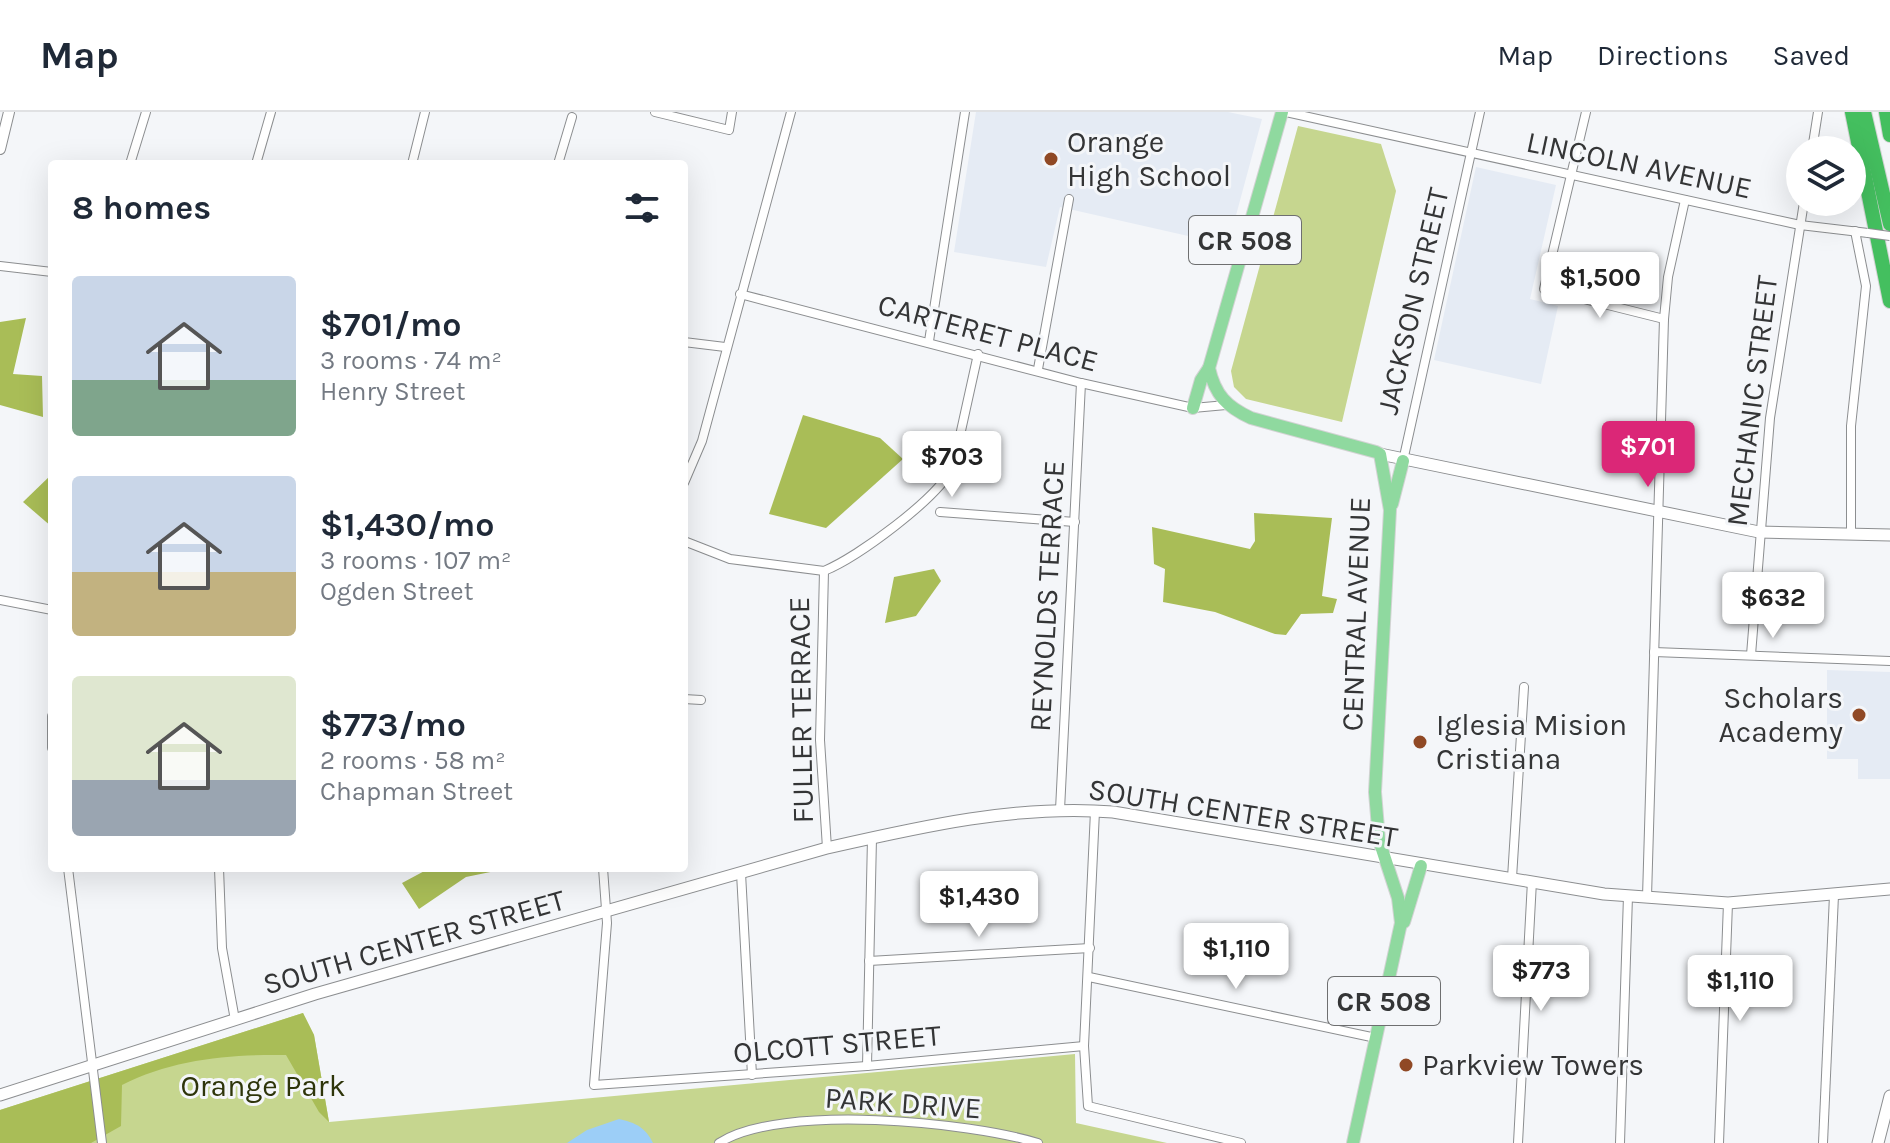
<!DOCTYPE html>
<meta charset="utf-8">
<style>
body{margin:0;font-family:Karla,sans-serif;background:#f2f2f3;color:#1f2937;height:100vh;display:flex;flex-direction:column;font-size:30px;white-space:nowrap}
*{box-sizing:border-box;margin:0}
p{font-size:26px;color:#747a83}
.icon{flex:none;width:44px;height:44px;fill:none;stroke:currentColor;stroke-width:2;stroke-linecap:round;stroke-linejoin:round}
.map{position:relative;flex:1;overflow:hidden}
.sheet{position:absolute;left:48px;top:48px;width:640px;height:712px;display:flex;flex-direction:column;background:#fff;border-radius:8px;box-shadow:0 8px 32px #0002}
.sheet>*{flex:none}
.controls{position:absolute;left:1786px;top:24px;display:grid;gap:16px}
.controls a{display:grid;place-items:center;width:80px;height:80px;border-radius:50%;background:#fff;box-shadow:0 8px 32px #0002;font-size:40px}
.price{position:absolute;translate:-50% -68px;padding:0 18px;border-radius:8px;background:#fff;color:#222;font-size:26px;line-height:52px;filter:drop-shadow(0 2px 4px #0008)}
.price::after{content:'';position:absolute;left:50%;top:48px;width:24px;height:18px;margin-left:-12px;background:inherit;clip-path:polygon(0 0,100% 0,50% 100%)}
.price.on{background:#db2777;color:#fff}
ul{padding:0;list-style:none}
li{display:flex;align-items:center;gap:24px;height:200px;padding:0 24px}
li span{display:grid;place-items:center;flex:none;width:224px;height:160px;border-radius:8px;color:#555}
li>.icon{margin-inline-start:auto}
span .icon{width:96px;height:96px;fill:#fffc;stroke-width:1}
li b{font-size:34px}
h2{display:flex;justify-content:space-between;align-items:center;height:96px;padding:0 24px;font-size:34px}
header{display:flex;align-items:center;gap:48px;box-sizing:border-box;height:112px;padding:0 40px;background:#fff;border-bottom:2px solid #e0e1e3}
header strong{font-size:38px}
nav{display:flex;gap:44px;margin-inline-start:auto;font-size:28px}
.map>svg:first-child{display:block}
.built{fill:#e5ebf4}
.green{fill:#c6d68f}
.forest{fill:#a9bd57}
.water{fill:#9ccef7}
.lines{fill:none;stroke-linecap:round;stroke-linejoin:round}
.minor-casing{stroke:#8c8e90;stroke-width:10}
.tertiary-casing{stroke:#8c8e90;stroke-width:12}
.secondary-casing{stroke:#8c8e90;stroke-width:13}
.primary-casing{stroke:#d2d3d3;stroke-width:14}
.motorway-casing{stroke:#d2d3d3;stroke-width:16}
.minor{stroke:#fff;stroke-width:8}
.tertiary{stroke:#fff;stroke-width:10}
.secondary{stroke:#fff;stroke-width:11}
.primary{stroke:#8fd99f;stroke-width:12}
.motorway{stroke:#44bf5f;stroke-width:14}
.minor-bridge-casing{stroke:#8c8e90;stroke-width:10;stroke-linecap:butt}
.minor-bridge{stroke:#fff;stroke-width:8}
.poi-dot{fill:#904925;stroke:#f4f6f9;stroke-width:3}
.labels{text-anchor:middle;dominant-baseline:central;stroke-width:6;stroke-linejoin:round;paint-order:stroke}
.shield{fill:#f4f6f9;stroke:#6e6f70;stroke-width:2}
.shield-label{font-size:28px;font-weight:bold;fill:#343536}
.poi-label{font-size:30px;fill:#343536;stroke:#f4f6f9;text-anchor:start}
.street-label{font-size:30px;fill:#343536;stroke:#f4f6f9}
.park-label{font-size:30px;fill:#2e350a;stroke:#f4f6f9}
</style>
<header>
<strong>Map</strong>
<nav><a>Map</a><a>Directions</a><a>Saved</a></nav>
</header>
<div class="map">
<svg width="1890" height="1031" viewBox="0 0 1890 1031">
<rect width="100%" height="100%" fill="#f4f6f9"/>
<g class="built">
<polygon points="976,0 1228,0 1262,7 1228,133 1060,95 1046,155 954,140"/>
<polygon points="1476,55 1556,73 1530,187 1558,194 1541,272 1434,248"/>
<polygon points="1827,558 1890,560 1890,667 1858,667 1858,647 1827,647"/>
</g>
<g class="green">
<polygon points="1298,14 1381,32 1396,79 1342,310 1246,287 1234,275 1231,259"/>
<polygon points="303,901 314,923 329,1010 1075,942 1076,1011 1167,1031 0,1031 0,998"/>
</g>
<g class="forest">
<polygon points="26,206 13,262 42,264 43,305 0,293 0,210"/>
<polygon points="803,303 880,326 903,347 826,416 769,402"/>
<polygon points="52,362 52,415 23,390"/>
<polygon points="1254,401 1332,406 1322,484 1337,487 1333,501 1301,502 1286,523 1275,522 1215,500 1163,490 1165,457 1154,452 1152,415 1250,437 1255,429"/>
<polygon points="934,457 941,469 916,504 885,511 894,465"/>
<polygon points="430,756 510,756 466,765 419,797 402,771"/>
<path d="M303 901 314 923 329 1010 319 1000 286 943C231 942 172 947 122 973L121 1014 91 1031H0V998Z"/>
</g>
<path class="water" d="M619 1007C636 1011 645 1015 653 1031H567L587 1018Z"/>
<g class="lines">
<g class="minor-casing">
<g id="minor">
<polyline points="655,0 729,18 732,0"/>
<polyline points="1286,0 1800,113 1868,121"/>
<polyline points="1586,0 1544,177 1664,207"/>
<polyline points="1812,38 1818,0"/>
<polyline points="130,52 146,0"/>
<polyline points="256,52 271,0"/>
<polyline points="412,52 425,0"/>
<polyline points="558,52 572,5"/>
<polyline points="0,154 52,160"/>
<polyline points="740,182 1081,271 1193,296 1226,293"/>
<polyline points="929,229 965,0"/>
<polyline points="684,230 725,235"/>
<polyline points="1038,257 1069,87"/>
<polyline points="1403,349 1480,0"/>
<polyline points="684,371 702,329 791,0"/>
<polyline points="940,400 1075,410"/>
<polyline points="1851,422 1851,314 1866,174 1855,119"/>
<polyline points="684,429 730,447 824,459"/>
<path d="M824 459C858 445 937 387 953 355L978 242"/>
<polyline points="824,459 820,628 827,736"/>
<polyline points="0,488 52,498"/>
<polyline points="1654,540 1890,549"/>
<polyline points="1751,543 1770,306 1804,90"/>
<polyline points="684,587 701,588"/>
<polyline points="52,604 52,636"/>
<polyline points="1060,698 1081,271"/>
<polyline points="1095,699 1084,934 1088,994 1241,1031"/>
<polyline points="68,756 102,1031"/>
<polyline points="219,756 222,836 235,908"/>
<polyline points="603,756 607,811 594,973 867,954 1084,934"/>
<polyline points="741,761 752,963"/>
<polyline points="1512,766 1524,575"/>
<polyline points="1647,785 1664,207 1668,165 1685,88"/>
<polyline points="869,849 1090,836"/>
<polyline points="1089,865 1376,926"/>
<polyline points="867,954 872,726"/>
<path d="M719 1031C781 991 969 1010 1038 1031"/>
<polyline points="1518,1031 1532,769"/>
<polyline points="1620,1031 1628,784"/>
<polyline points="1719,1031 1728,791"/>
<polyline points="1823,1031 1834,783"/>
</g>
</g>
<g class="tertiary-casing">
<polyline id="tertiary" points="0,37 9,0"/>
</g>
<g class="secondary-casing">
<g id="secondary">
<polyline points="1380,342 1759,420 1890,423"/>
<path d="M0 983 315 882 827 736C919 715 1019 692 1113 700L1604 782 1728 791 1890 777"/>
<polyline points="1878,1031 1890,984"/>
</g>
</g>
<g class="primary-casing">
<g id="primary">
<path d="M1282 0 1209 256C1215 283 1227 295 1251 306L1376 340 1380 342 1390 398 1375 680 1379 728 1398 786 1401 811 1353 1031"/>
<polyline points="1193,296 1201,268 1209,256"/>
<polyline points="1392,392 1403,349"/>
<polyline points="1404,810 1421,754"/>
</g>
</g>
<g class="motorway-casing">
<g id="motorway">
<polyline points="1852,0 1890,189"/>
<polyline points="1864,0 1890,112"/>
<polyline points="1886,0 1890,23"/>
</g>
</g>
<use href="#minor" class="minor"/>
<use href="#tertiary" class="tertiary"/>
<use href="#secondary" class="secondary"/>
<use href="#primary" class="primary"/>
<use href="#motorway" class="motorway"/>
<g class="minor-bridge-casing">
<polyline id="minor-bridge" points="1868,121 1890,124"/>
</g>
<use href="#minor-bridge" class="minor-bridge"/>
</g>
<g class="poi-dot">
<circle cx="1051" cy="47" r="8"/>
<circle cx="1859" cy="603" r="8"/>
<circle cx="1420" cy="630" r="8"/>
<circle cx="1406" cy="953" r="8"/>
</g>
<g class="labels">
<g class="shield">
<rect x="1189" y="104" width="112" height="48" rx="6"/>
<rect x="1328" y="865" width="112" height="48" rx="6"/>
</g>
<g class="shield-label">
<text x="1245" y="128">CR 508</text>
<text x="1384" y="889">CR 508</text>
</g>
<g class="poi-label">
<text x="1067" y="30">Orange<tspan x="1067" dy="34">High School</tspan></text>
<text x="1843" y="586" text-anchor="end">Scholars<tspan x="1843" dy="34">Academy</tspan></text>
<text x="1436" y="613">Iglesia Mision<tspan x="1436" dy="34">Cristiana</tspan></text>
<text x="1422" y="953">Parkview Towers</text>
</g>
<g class="street-label">
<text transform="translate(1639 53) rotate(12)">LINCOLN AVENUE</text>
<text transform="translate(1413 189) rotate(-77)">JACKSON STREET</text>
<text transform="translate(988 221) rotate(15)">CARTERET PLACE</text>
<text transform="translate(1752 289) rotate(-83)">MECHANIC STREET</text>
<text transform="translate(1047 484) rotate(-87)">REYNOLDS TERRACE</text>
<text transform="translate(1356 502) rotate(-88)">CENTRAL AVENUE</text>
<text transform="translate(801 598) rotate(-91)">FULLER TERRACE</text>
<text transform="translate(1243 701) rotate(9)">SOUTH CENTER STREET</text>
<text transform="translate(414 830) rotate(-16)">SOUTH CENTER STREET</text>
<text transform="translate(837 932) rotate(-5)">OLCOTT STREET</text>
<text transform="translate(903 991) rotate(4)">PARK DRIVE</text>
</g>
<g class="park-label">
<text x="263" y="974">Orange Park</text>
</g>
</g>
</svg>
<div class="controls">
<a><svg class="icon" aria-label="layers" viewBox="0 0 24 24"><path d="M12 4l9 5-9 5-9-5zM3 14l9 5 9-5"/></svg></a>
</div>
<b class="price" style="left:1600px;top:208px">$1,500</b>
<b class="price on" style="left:1648px;top:377px">$701</b>
<b class="price" style="left:952px;top:387px">$703</b>
<b class="price" style="left:1773px;top:528px">$632</b>
<b class="price" style="left:979px;top:827px">$1,430</b>
<b class="price" style="left:1236px;top:879px">$1,110</b>
<b class="price" style="left:1541px;top:901px">$773</b>
<b class="price" style="left:1740px;top:911px">$1,110</b>
<section class="sheet">
<h2>8 homes<svg class="icon" aria-label="filters" viewBox="0 0 24 24"><path d="M4 7h16M4 17h16"/><circle cx="9" cy="7" r="2"/><circle cx="15" cy="17" r="2"/></svg></h2>
<ul>
<li><span style="background:linear-gradient(#c9d6e8 65%,#7fa58c 0)"><svg class="icon" aria-label="home" viewBox="0 0 24 24"><path d="M3 11l9-7 9 7M6 9v11h12V9"/></svg></span><div><b>$701/mo</b><p>3 rooms · 74 m²</p><p>Henry Street</p></div></li>
<li><span style="background:linear-gradient(#c9d6e8 60%,#c2b280 0)"><svg class="icon" aria-label="home" viewBox="0 0 24 24"><path d="M3 11l9-7 9 7M6 9v11h12V9"/></svg></span><div><b>$1,430/mo</b><p>3 rooms · 107 m²</p><p>Ogden Street</p></div></li>
<li><span style="background:linear-gradient(#dfe7d0 65%,#9aa5b1 0)"><svg class="icon" aria-label="home" viewBox="0 0 24 24"><path d="M3 11l9-7 9 7M6 9v11h12V9"/></svg></span><div><b>$773/mo</b><p>2 rooms · 58 m²</p><p>Chapman Street</p></div></li>
</ul>
</section>
</div>
